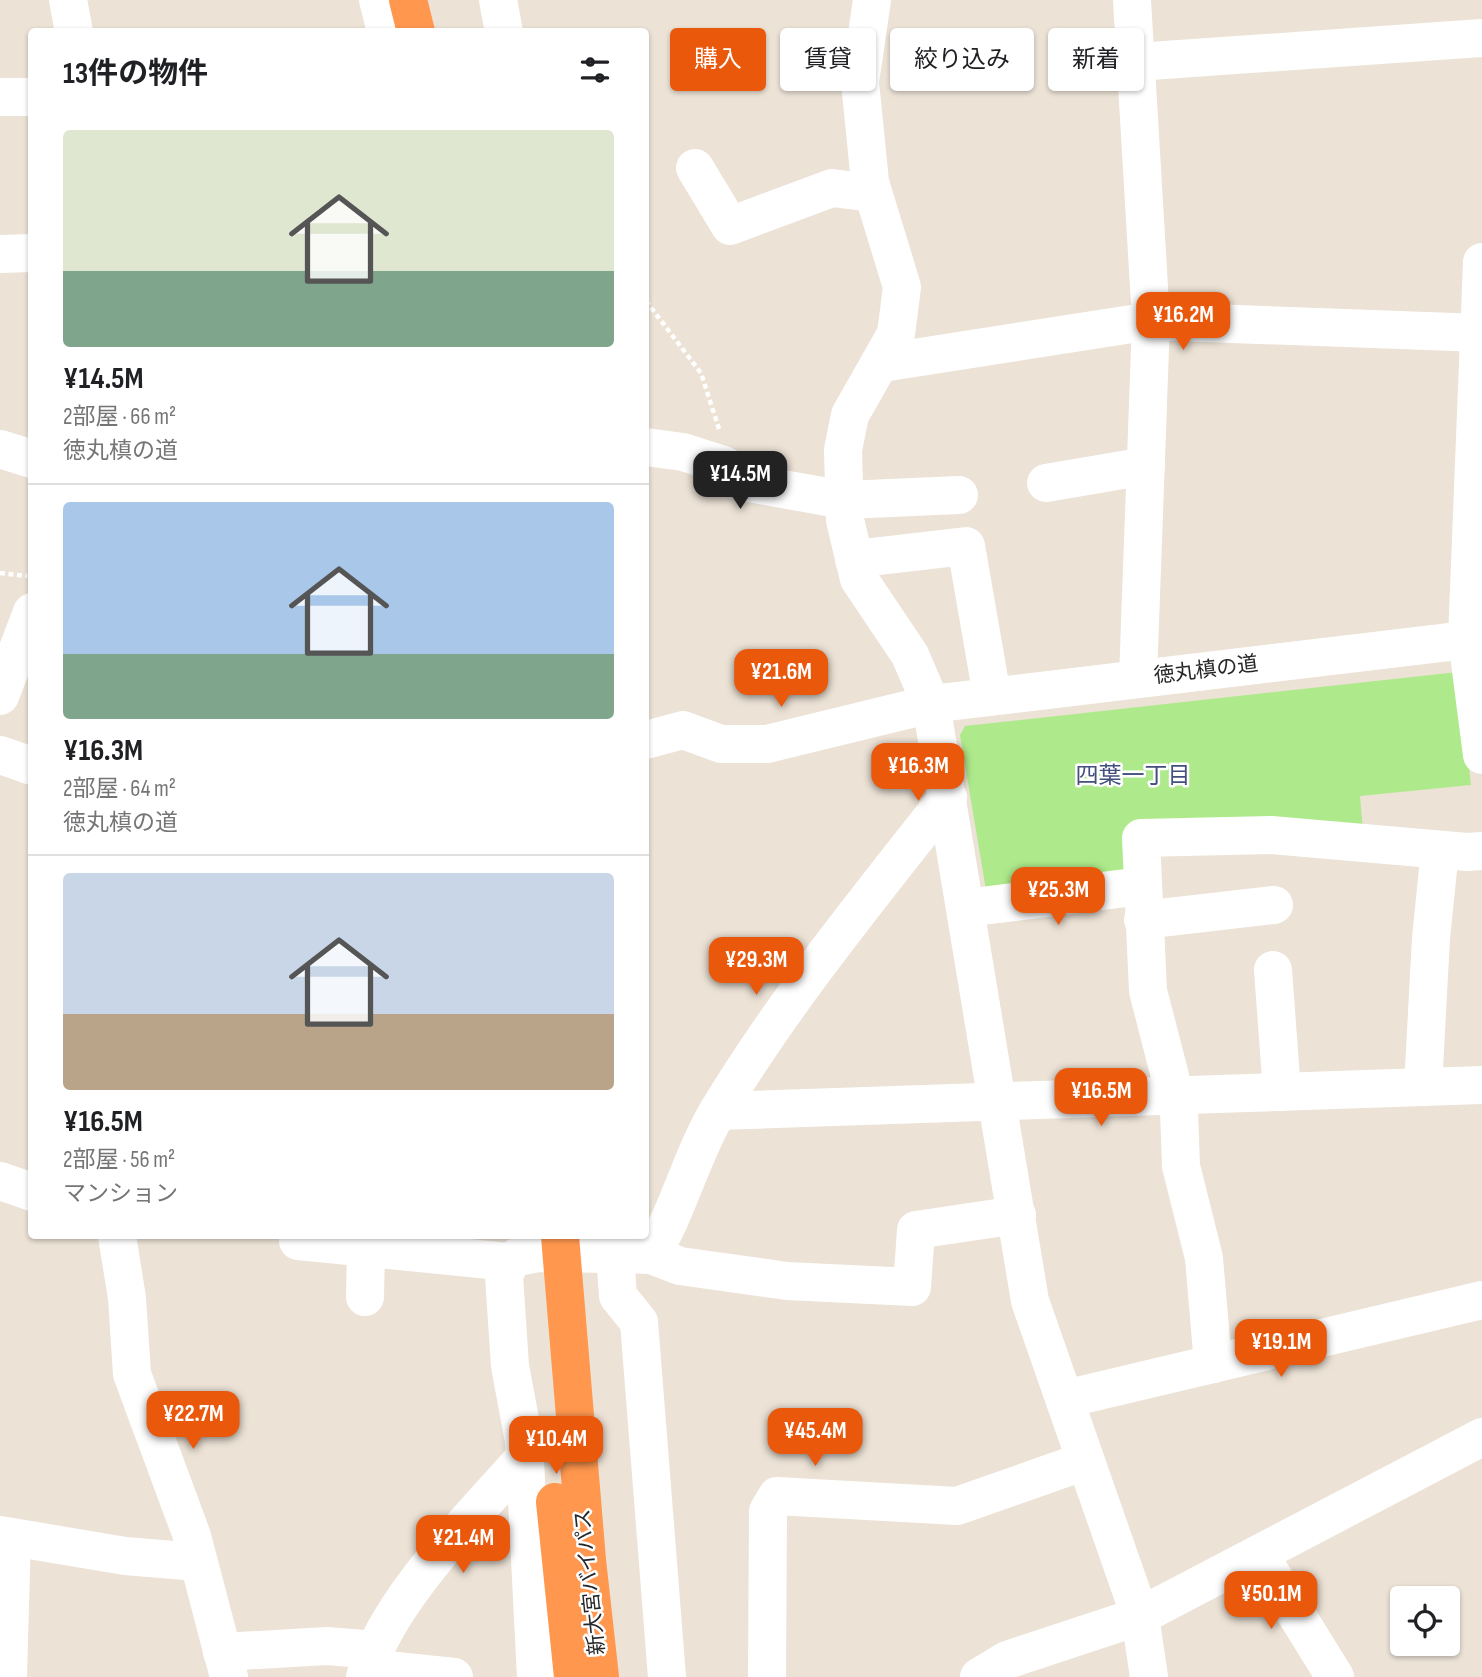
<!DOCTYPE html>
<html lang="ja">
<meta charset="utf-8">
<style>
body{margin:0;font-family:"Sofia Sans Condensed","Noto Sans JP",sans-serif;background:#f2f2f2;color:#202124;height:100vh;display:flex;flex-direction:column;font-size:26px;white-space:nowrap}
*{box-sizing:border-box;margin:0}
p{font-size:23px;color:#757577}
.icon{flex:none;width:38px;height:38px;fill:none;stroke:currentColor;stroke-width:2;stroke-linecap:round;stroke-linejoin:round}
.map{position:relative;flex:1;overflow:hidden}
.panel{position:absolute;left:28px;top:28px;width:621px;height:1211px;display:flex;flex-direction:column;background:#fff;border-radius:7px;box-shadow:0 2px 5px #0004}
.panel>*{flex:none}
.hud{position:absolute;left:670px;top:28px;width:665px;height:63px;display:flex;gap:14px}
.buttons{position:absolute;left:1390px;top:1586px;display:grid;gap:14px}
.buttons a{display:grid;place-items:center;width:70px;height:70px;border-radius:7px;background:#fff;box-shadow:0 2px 5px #0004;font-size:35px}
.price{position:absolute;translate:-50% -60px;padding:0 16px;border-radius:14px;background:#ea580c;color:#fff;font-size:23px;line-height:46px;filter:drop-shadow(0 2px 4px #0008)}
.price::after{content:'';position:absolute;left:50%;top:42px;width:21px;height:16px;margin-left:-10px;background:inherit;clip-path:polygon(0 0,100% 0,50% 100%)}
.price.current{background:#222;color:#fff}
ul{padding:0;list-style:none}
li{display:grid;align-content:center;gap:14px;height:371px;padding:0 35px}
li+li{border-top:2px solid #e0e0e0}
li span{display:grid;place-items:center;height:217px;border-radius:7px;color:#555}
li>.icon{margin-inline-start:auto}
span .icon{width:126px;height:126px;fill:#fffc;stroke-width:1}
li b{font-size:30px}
h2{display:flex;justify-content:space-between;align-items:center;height:84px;padding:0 35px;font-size:30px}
.tag{padding:0 24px;border-radius:7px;background:#fff;box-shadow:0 2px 5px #0004;font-size:24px;line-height:63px}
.tag.current{background:#ea580c;color:#fff}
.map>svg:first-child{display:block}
.green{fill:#aeea8b}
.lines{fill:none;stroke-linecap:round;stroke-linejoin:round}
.path{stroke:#fff;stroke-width:4.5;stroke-dasharray:5 3.5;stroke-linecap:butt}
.minor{stroke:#fff;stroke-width:38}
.highway{stroke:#ff974e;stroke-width:38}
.labels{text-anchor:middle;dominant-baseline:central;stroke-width:5;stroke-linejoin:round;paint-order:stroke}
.street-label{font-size:21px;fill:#272727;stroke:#fff}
.neighbourhood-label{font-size:23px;fill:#434f7c;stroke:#fff}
</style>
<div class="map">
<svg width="1482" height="1677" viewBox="0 0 1482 1677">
<rect width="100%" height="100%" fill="#ece2d6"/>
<polygon class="green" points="1458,672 1471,785 1360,796 1363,831 1303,823 1133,860 1121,877 986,890 960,735 965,726"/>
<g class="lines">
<g class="path">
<polyline points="646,301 701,373 719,429"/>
<polyline points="0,573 27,576"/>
</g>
<g class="minor">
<polyline points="68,0 74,32"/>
<polyline points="378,0 386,32"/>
<polyline points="498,0 504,32"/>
<polyline points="872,0 860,82 870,182 902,287 896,334 850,415 843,450 845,520 859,579 910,655 931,704 1030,1301 1140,1616 1149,1677"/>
<polyline points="1132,0 1151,321 1138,678"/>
<polyline points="1136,62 1482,38"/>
<polyline points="0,97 32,97"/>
<polyline points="695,168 730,226 832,188 873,193"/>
<polyline points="0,254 32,253"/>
<polyline points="1482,262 1467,639 1482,755"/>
<polyline points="882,363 1151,321 1482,333"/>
<polyline points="646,447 683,452 724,465 749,483 844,500 959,495"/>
<polyline points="0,449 32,459"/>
<polyline points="1046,483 1146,466"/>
<polyline points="854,559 966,546 992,696"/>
<polyline points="0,696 32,612"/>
<polyline points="646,740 683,730 721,744 767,744 931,704 1482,638"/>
<polyline points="0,755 32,766"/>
<polyline points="966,908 1142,886"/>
<polyline points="1143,920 1274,905"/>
<polyline points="1273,970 1282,1092"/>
<polyline points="1423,1087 1431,938 1440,850"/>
<polyline points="718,1111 1482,1085"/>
<polyline points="0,1181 32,1192"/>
<polyline points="117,1236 127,1298 132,1374 192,1536 229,1677"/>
<polyline points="298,1241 510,1262"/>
<polyline points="615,1254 618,1296 639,1322 667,1677"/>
<path d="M651 1255C679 1210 691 1156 718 1111 785 1000 868 899 948 797"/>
<polyline points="365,1297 366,1248"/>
<polyline points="1213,1364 1204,1258 1181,1166 1179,1111 1148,991 1141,838 1271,835 1467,852 1482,851"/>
<polyline points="1065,1399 1482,1300"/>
<polyline points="0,1535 125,1556 198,1562"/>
<polyline points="1259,1554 1335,1677"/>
<polyline points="222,1652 327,1646 376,1650"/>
<polyline points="368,1668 454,1677"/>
<polyline points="8,1676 12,1537"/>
<path d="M365 1677C386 1601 473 1516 525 1457"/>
<polyline points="536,1677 524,1441 510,1366 504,1276 510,1262 517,1257 538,1253 615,1254 651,1255 680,1266 787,1281 912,1287 916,1230 1017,1215"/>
<polyline points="767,1677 768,1511 777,1496 957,1506 1085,1461"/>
<polyline points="979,1677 1007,1660 1140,1616 1482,1437"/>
</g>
<g class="highway">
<polyline points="408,0 416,32"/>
<polyline points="560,1236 587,1560 600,1677"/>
<polyline points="555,1502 573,1677"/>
</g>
</g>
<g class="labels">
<g class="street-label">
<text transform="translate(1206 670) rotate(-7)">徳丸槙の道</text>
<text transform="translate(590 1582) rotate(-96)">新大宮バイパス</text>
</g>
<g class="neighbourhood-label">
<text x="1133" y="776">四葉一丁目</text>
</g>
</g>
</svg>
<div class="buttons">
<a><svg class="icon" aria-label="locate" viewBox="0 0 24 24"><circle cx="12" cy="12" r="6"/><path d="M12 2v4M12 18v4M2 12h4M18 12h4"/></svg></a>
</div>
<b class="price" style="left:1183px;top:352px">¥16.2M</b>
<b class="price current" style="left:740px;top:511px">¥14.5M</b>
<b class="price" style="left:781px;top:709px">¥21.6M</b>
<b class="price" style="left:918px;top:803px">¥16.3M</b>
<b class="price" style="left:1058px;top:927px">¥25.3M</b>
<b class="price" style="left:756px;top:997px">¥29.3M</b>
<b class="price" style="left:1101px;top:1128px">¥16.5M</b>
<b class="price" style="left:1281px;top:1379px">¥19.1M</b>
<b class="price" style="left:193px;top:1451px">¥22.7M</b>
<b class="price" style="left:815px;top:1468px">¥45.4M</b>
<b class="price" style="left:556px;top:1476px">¥10.4M</b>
<b class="price" style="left:463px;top:1575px">¥21.4M</b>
<b class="price" style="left:1271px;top:1631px">¥50.1M</b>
<div class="hud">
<a class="tag current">購入</a>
<a class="tag">賃貸</a>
<a class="tag">絞り込み</a>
<a class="tag">新着</a>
</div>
<section class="panel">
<h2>13件の物件<svg class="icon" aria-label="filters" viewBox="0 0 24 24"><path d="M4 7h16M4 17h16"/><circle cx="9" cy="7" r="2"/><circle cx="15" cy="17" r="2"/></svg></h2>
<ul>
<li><span style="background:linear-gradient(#dfe7d0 65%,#7fa58c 0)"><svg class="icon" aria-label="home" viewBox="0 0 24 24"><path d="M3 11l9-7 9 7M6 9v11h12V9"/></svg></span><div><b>¥14.5M</b><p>2部屋 · 66 m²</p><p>徳丸槙の道</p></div></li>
<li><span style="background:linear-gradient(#a9c7e8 70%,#7fa58c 0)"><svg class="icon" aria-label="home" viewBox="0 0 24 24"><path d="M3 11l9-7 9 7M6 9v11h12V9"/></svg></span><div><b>¥16.3M</b><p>2部屋 · 64 m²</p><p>徳丸槙の道</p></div></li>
<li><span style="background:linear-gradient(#c9d6e8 65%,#b9a48a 0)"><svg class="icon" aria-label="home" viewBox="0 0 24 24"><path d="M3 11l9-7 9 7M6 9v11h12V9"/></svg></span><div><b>¥16.5M</b><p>2部屋 · 56 m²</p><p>マンション</p></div></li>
</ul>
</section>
</div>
